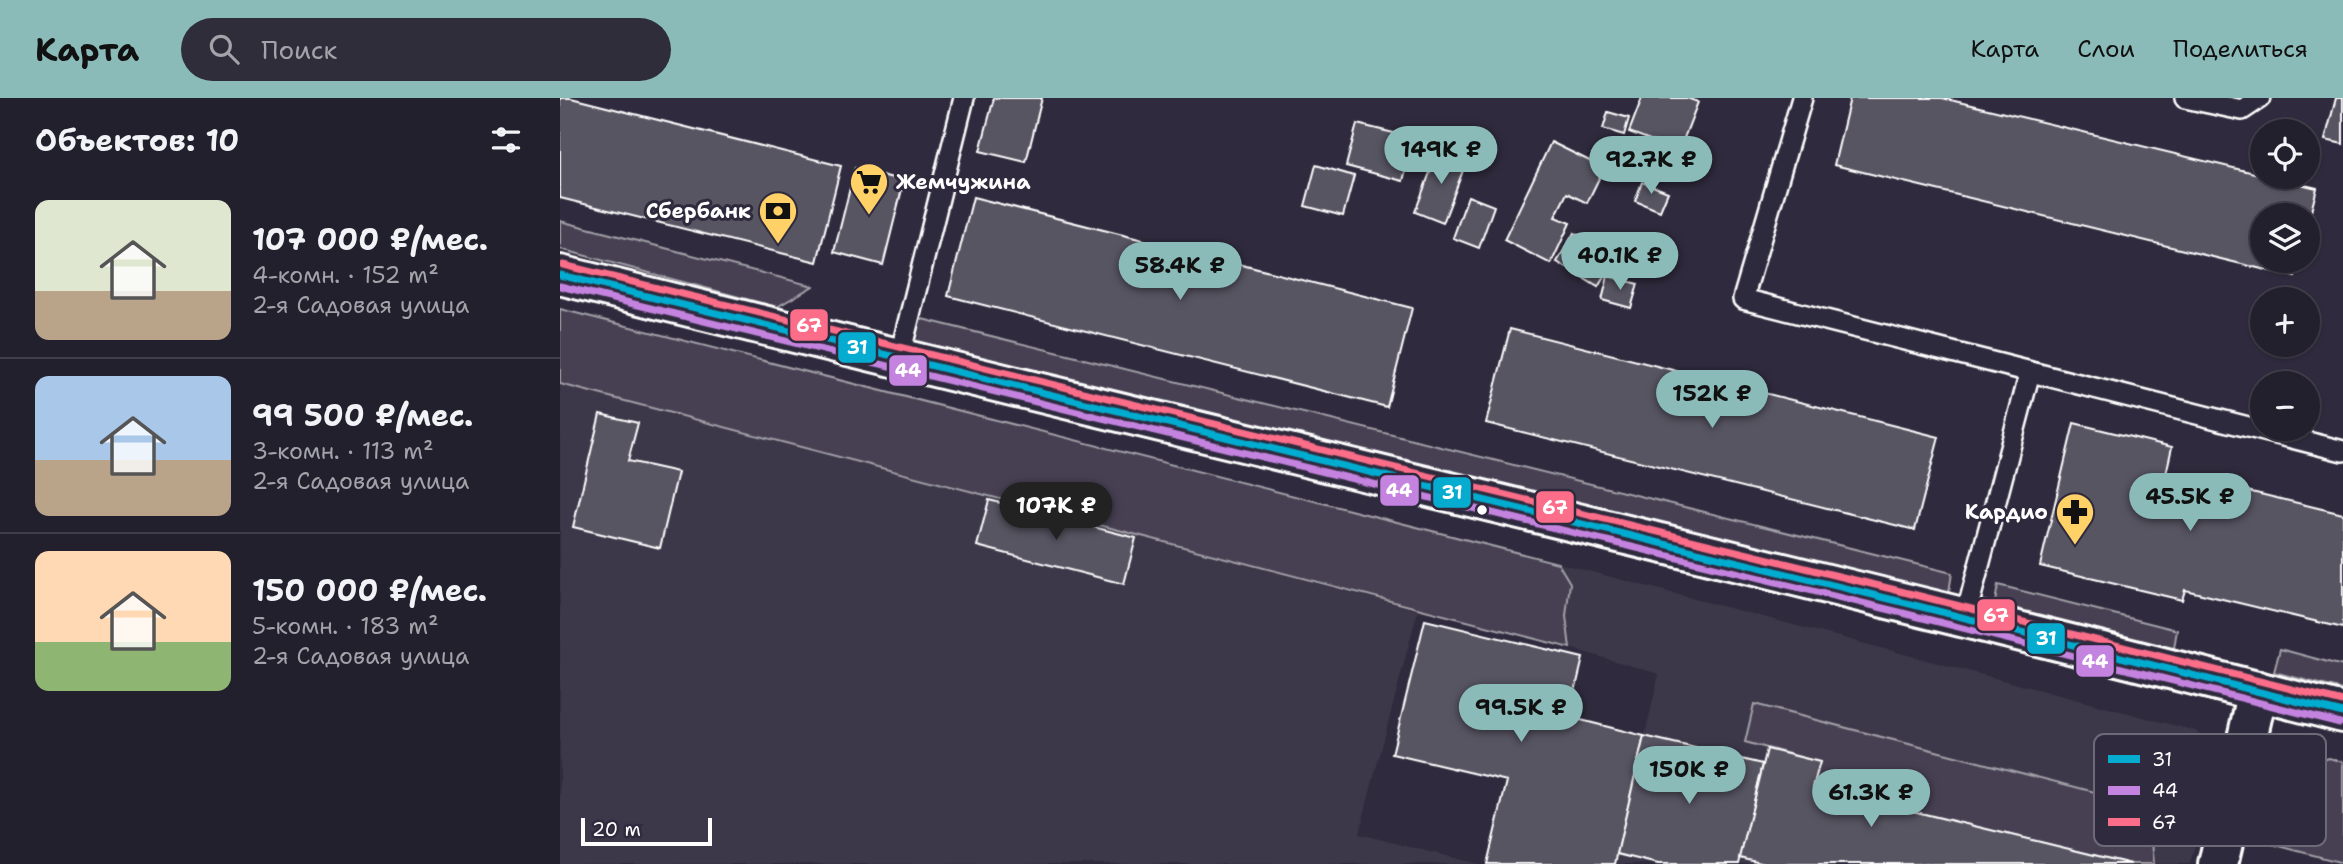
<!DOCTYPE html>
<html lang="ru">
<meta charset="utf-8">
<style>
body{margin:0;font-family:"Shantell Sans",sans-serif;background:#2f2d3a;color:#f1f3f6;height:100vh;display:flex;flex-direction:column;font-size:26px;white-space:nowrap}
*{box-sizing:border-box;margin:0}
p{font-size:23px;color:#a3a3aa}
.icon{flex:none;width:38px;height:38px;fill:none;stroke:currentColor;stroke-width:2;stroke-linecap:round;stroke-linejoin:round}
.map{position:relative;flex:1;overflow:hidden}
.drawer{display:flex;flex-direction:column;background:#23202e;width:560px}
.drawer>*{flex:none}
.fabs{position:absolute;left:1690px;top:21px;display:grid;gap:14px}
.fabs a{display:grid;place-items:center;width:70px;height:70px;border-radius:50%;background:#23202e;box-shadow:0 2px 5px #0004,0 0 0 2px #403e4a;font-size:35px}
.scale{position:absolute;left:21px;bottom:18px;width:131px;box-sizing:border-box;padding-left:7px;border:4px solid #fff;border-top:0;font-size:19px;line-height:24px;white-space:nowrap;color:#fff;-webkit-text-stroke:5px #2f2a3d;paint-order:stroke}
.price{position:absolute;translate:-50% -60px;padding:0 16px;border-radius:24px;background:#8bbbb9;color:#111;font-size:23px;line-height:46px;filter:drop-shadow(0 2px 4px #0008)}
.price::after{content:'';position:absolute;left:50%;top:42px;width:21px;height:16px;margin-left:-10px;background:inherit;clip-path:polygon(0 0,100% 0,50% 100%)}
.price.selected{background:#222;color:#fff}
ul{padding:0;list-style:none}
li{display:flex;align-items:center;gap:21px;height:175px;padding:0 35px}
li+li{border-top:2px solid #403e4a}
li span{display:grid;place-items:center;flex:none;width:196px;height:140px;border-radius:14px;color:#555}
li>.icon{margin-inline-start:auto}
span .icon{width:84px;height:84px;fill:#fffc;stroke-width:1}
li b{font-size:30px}
h2{display:flex;justify-content:space-between;align-items:center;height:84px;padding:0 35px;font-size:30px}
header{display:flex;align-items:center;gap:42px;box-sizing:border-box;height:98px;padding:0 35px;background:#8bbbb9;color:#111}
header strong{font-size:33px}
nav{display:flex;gap:38px;margin-inline-start:auto;font-size:24px}
.search{width:490px;height:63px;background:#2f2d3a;display:flex;align-items:center;gap:18px;box-sizing:border-box;padding:0 24px;border-radius:38px;color:#a3a3aa;font-size:26px}
main{display:flex;flex:1;min-height:0}
.map>svg:first-child{display:block}
.built{fill:#3c3749}
.green{fill:#464152;stroke:#a2a0a8;stroke-width:2}
.building{fill:#595564;stroke:#fff;stroke-width:2}
.lines{fill:none;stroke-linecap:round;stroke-linejoin:round}
.service-casing{stroke:#fff;stroke-width:24}
.minor-casing{stroke:#fff;stroke-width:44}
.tertiary-casing{stroke:#fff;stroke-width:44}
.service{stroke:#2f2a3d;stroke-width:19}
.minor{stroke:#2f2a3d;stroke-width:38}
.tertiary{stroke:#2f2a3d;stroke-width:38}
.bus-1-casing{stroke:#2f2a3d;stroke-width:12}
.bus-2-casing{stroke:#2f2a3d;stroke-width:12}
.bus-3-casing{stroke:#2f2a3d;stroke-width:12}
.bus-1{stroke:#06acd0;stroke-width:7}
.bus-2{stroke:#c483df;stroke-width:7}
.bus-3{stroke:#fb6d88;stroke-width:7}
.bus-dot{fill:#fff;stroke:#2f2a3d;stroke-width:2.5}
.labels{text-anchor:middle;dominant-baseline:central;stroke-width:6;stroke-linejoin:round;paint-order:stroke}
.poi-label{font-size:21px;font-weight:bold;fill:#fff;stroke:#2f2a3d;text-anchor:end}
.key{fill:#2f2a3d;stroke:#6d6a77;stroke-width:2}
.key-label{font-size:19px;fill:#fff}
.line-badge{stroke:#2f2a3d;stroke-width:2.5}
.badge-label{font-size:19px;text-anchor:middle;font-weight:bold;fill:#fff}
</style>
<header>
<strong>Карта</strong>
<div class="search"><svg class="icon" aria-label="search" viewBox="0 0 24 24"><circle cx="10" cy="10" r="6"/><path d="M15 15l6 6"/></svg>Поиск</div>
<nav><a>Карта</a><a>Слои</a><a>Поделиться</a></nav>
</header>
<main>
<section class="drawer">
<h2>Объектов: 10<svg class="icon" aria-label="filters" viewBox="0 0 24 24"><path d="M4 7h16M4 17h16"/><circle cx="9" cy="7" r="2"/><circle cx="15" cy="17" r="2"/></svg></h2>
<ul>
<li><span style="background:linear-gradient(#dfe7d0 65%,#b9a48a 0)"><svg class="icon" aria-label="home" viewBox="0 0 24 24"><path d="M3 11l9-7 9 7M6 9v11h12V9"/></svg></span><div><b>107 000 ₽/мес.</b><p>4-комн. · 152 m²</p><p>2-я Садовая улица</p></div></li>
<li><span style="background:linear-gradient(#a9c7e8 60%,#b9a48a 0)"><svg class="icon" aria-label="home" viewBox="0 0 24 24"><path d="M3 11l9-7 9 7M6 9v11h12V9"/></svg></span><div><b>99 500 ₽/мес.</b><p>3-комн. · 113 m²</p><p>2-я Садовая улица</p></div></li>
<li><span style="background:linear-gradient(#ffd9b3 65%,#8fb573 0)"><svg class="icon" aria-label="home" viewBox="0 0 24 24"><path d="M3 11l9-7 9 7M6 9v11h12V9"/></svg></span><div><b>150 000 ₽/мес.</b><p>5-комн. · 183 m²</p><p>2-я Садовая улица</p></div></li>
</ul>
</section>
<div class="map">
<svg width="1783" height="766" viewBox="0 0 1783 766">
<rect width="100%" height="100%" fill="#2f2a3d"/>
<filter id="ink" filterUnits="userSpaceOnUse"><feTurbulence type="fractalNoise" baseFrequency=".0143" numOctaves="2"/><feDisplacementMap in="SourceGraphic" scale="14" xChannelSelector="R" yChannelSelector="G"/><feConvolveMatrix kernelMatrix="1 2 1 2 8 2 1 2 1" color-interpolation-filters="sRGB"/></filter>
<g filter="url(#ink)">
<g class="built">
<polygon points="0,286 858,512 799,736 918,766 0,766"/>
<polygon points="998,465 1636,633 1652,652 1654,675 1630,766 1055,766 1099,576 1010,550 1006,518 1010,485"/>
</g>
<g class="green">
<polygon points="0,123 253,188 217,209 0,151"/>
<polygon points="0,211 998,465 1010,485 1006,518 1010,550 0,286"/>
<polygon points="358,220 1392,475 1387,507 351,247"/>
<polygon points="1438,487 1617,532 1612,562 1433,516"/>
<polygon points="1720,551 1783,568 1783,592 1714,574"/>
<polygon points="1194,606 1589,708 1594,766 1571,766 1253,689 1259,664 1185,644"/>
<polygon points="1769,660 1783,664 1783,765 1708,745 1731,671"/>
</g>
<g class="building">
<polygon points="0,0 11,0 281,68 257,164 0,100"/>
<polygon points="434,0 482,0 466,64 420,53"/>
<polygon points="1082,0 1127,0 1138,4 1119,53 1069,34"/>
<polygon points="1290,0 1382,0 1757,90 1748,125 1748,117 1703,117 1703,163 1739,163 1735,179 1274,67"/>
<polygon points="1776,0 1783,0 1783,46 1765,42"/>
<polygon points="1048,14 1069,20 1064,37 1043,31"/>
<polygon points="797,26 854,40 843,83 786,68"/>
<polygon points="991,44 1044,70 1027,105 1007,95 995,119 1010,125 991,166 944,142"/>
<polygon points="879,51 907,62 883,125 855,114"/>
<polygon points="756,67 794,78 783,118 745,108"/>
<polygon points="295,70 344,83 323,167 274,154"/>
<polygon points="1082,84 1108,94 1100,113 1075,103"/>
<polygon points="908,98 934,108 919,150 893,140"/>
<polygon points="413,99 852,210 827,309 388,198"/>
<polygon points="1014,135 1055,160 1038,189 997,164"/>
<polygon points="1048,178 1078,186 1071,210 1042,202"/>
<polygon points="950,231 1379,339 1355,432 926,325"/>
<polygon points="40,316 78,325 68,363 118,374 100,450 13,429"/>
<polygon points="1514,325 1612,349 1604,385 1635,393 1638,381 1783,416 1783,530 1625,492 1622,502 1480,468"/>
<polygon points="429,402 576,440 564,486 417,448"/>
<polygon points="865,522 1023,560 1009,619 1084,638 1055,766 927,766 947,683 832,656"/>
<polygon points="1084,638 1203,666 1179,766 1098,766 1057,756"/>
<polygon points="1207,651 1260,664 1253,689 1571,766 1205,766 1180,760"/>
</g>
<g class="lines">
<g class="service-casing">
<g id="service">
<polyline points="1242,0 1183,201 1783,353"/>
<polyline points="1625,0 1682,12 1700,0"/>
<polyline points="339,261 404,0"/>
<polyline points="1405,521 1470,274"/>
</g>
</g>
<g class="minor-casing">
<polyline id="minor" points="1658,766 1698,593"/>
</g>
<g class="tertiary-casing">
<path id="tertiary" d="M0 177C594 325 1190 463 1783 615"/>
</g>
<use href="#service" class="service"/>
<use href="#minor" class="minor"/>
<use href="#tertiary" class="tertiary"/>
<g class="bus-1-casing">
<polyline id="bus-1" points="0,177 1338,503 1783,615"/>
</g>
<g class="bus-2-casing">
<polyline id="bus-2" points="0,188 1335,513 1780,625"/>
</g>
<g class="bus-3-casing">
<polyline id="bus-3" points="3,167 1340,493 1783,604"/>
</g>
<use href="#bus-1" class="bus-1"/>
<use href="#bus-2" class="bus-2"/>
<use href="#bus-3" class="bus-3"/>
</g>
</g>
<defs>
<g id="supermarket-pin" transform="scale(2.0125)"><path d="M0 17L-7.5 6A9.5 9.5 0 1 1 7.5 6Z" fill="#ffd166" stroke="#2f2a3d"/><path d="M-6-5.5h2.5l.6 2H6L4.5 2H-2.5L-4.4-4H-6ZM-1.5 3.2a1.3 1.3 0 1 0 .1 0ZM3 3.2a1.3 1.3 0 1 0 .1 0Z" fill="#111"/></g>
<g id="bank-pin" transform="scale(2.0125)"><path d="M0 17L-7.5 6A9.5 9.5 0 1 1 7.5 6Z" fill="#ffd166" stroke="#2f2a3d"/><path d="M-6-4H6V4H-6ZM0-2.3a2.3 2.3 0 1 0 0 4.6a2.3 2.3 0 1 0 0-4.6Z" fill="#111"/></g>
<g id="pharmacy-pin" transform="scale(2.0125)"><path d="M0 17L-7.5 6A9.5 9.5 0 1 1 7.5 6Z" fill="#ffd166" stroke="#2f2a3d"/><path d="M-2-6h4v4h4v4h-4v4h-4v-4h-4v-4h4Z" fill="#111"/></g>
</defs>
<g fill-rule="evenodd">
<use href="#supermarket-pin" x="309" y="84"/>
<use href="#bank-pin" x="218" y="113"/>
<use href="#pharmacy-pin" x="1515" y="414"/>
</g>
<circle class="bus-dot" cx="922" cy="412" r="6"/>
<g class="labels">
<g class="poi-label">
<text x="336" y="84" text-anchor="start">Жемчужина</text>
<text x="191" y="113">Сбербанк</text>
<text x="1488" y="414">Кардио</text>
</g>
</g>
<rect x="1534" y="636" width="232" height="112" rx="10" class="key"/>
<rect x="1548" y="657" width="32" height="8" fill="#06acd0"/>
<rect x="1548" y="688" width="32" height="9" fill="#c483df"/>
<rect x="1548" y="720" width="32" height="8" fill="#fb6d88"/>
<g class="key-label">
<text x="1592" y="668">31</text>
<text x="1592" y="699">44</text>
<text x="1592" y="731">67</text>
</g>
<g class="line-badge">
<rect x="229" y="210" width="40" height="34" rx="7" fill="#fb6d88"/>
<rect x="277" y="233" width="40" height="33" rx="7" fill="#06acd0"/>
<rect x="328" y="256" width="40" height="33" rx="7" fill="#c483df"/>
<rect x="819" y="376" width="41" height="33" rx="7" fill="#c483df"/>
<rect x="872" y="378" width="40" height="33" rx="7" fill="#06acd0"/>
<rect x="975" y="392" width="40" height="34" rx="7" fill="#fb6d88"/>
<rect x="1416" y="500" width="40" height="34" rx="7" fill="#fb6d88"/>
<rect x="1466" y="524" width="40" height="33" rx="7" fill="#06acd0"/>
<rect x="1515" y="546" width="40" height="34" rx="7" fill="#c483df"/>
</g>
<g class="badge-label">
<text x="249" y="234">67</text>
<text x="297" y="256">31</text>
<text x="348" y="279">44</text>
<text x="839" y="399">44</text>
<text x="892" y="401">31</text>
<text x="995" y="416">67</text>
<text x="1436" y="524">67</text>
<text x="1486" y="547">31</text>
<text x="1535" y="570">44</text>
</g>
</svg>
<div class="fabs">
<a><svg class="icon" aria-label="locate" viewBox="0 0 24 24"><circle cx="12" cy="12" r="6"/><path d="M12 2v4M12 18v4M2 12h4M18 12h4"/></svg></a>
<a><svg class="icon" aria-label="layers" viewBox="0 0 24 24"><path d="M12 4l9 5-9 5-9-5zM3 14l9 5 9-5"/></svg></a>
<a>+</a>
<a>−</a>
</div>
<div class="scale">20 m</div>
<b class="price" style="left:881px;top:88px">149K ₽</b>
<b class="price" style="left:1091px;top:98px">92.7K ₽</b>
<b class="price" style="left:1060px;top:194px">40.1K ₽</b>
<b class="price" style="left:620px;top:204px">58.4K ₽</b>
<b class="price" style="left:1152px;top:332px">152K ₽</b>
<b class="price" style="left:1630px;top:435px">45.5K ₽</b>
<b class="price selected" style="left:496px;top:444px">107K ₽</b>
<b class="price" style="left:961px;top:646px">99.5K ₽</b>
<b class="price" style="left:1129px;top:708px">150K ₽</b>
<b class="price" style="left:1311px;top:731px">61.3K ₽</b>
</div>
</main>
